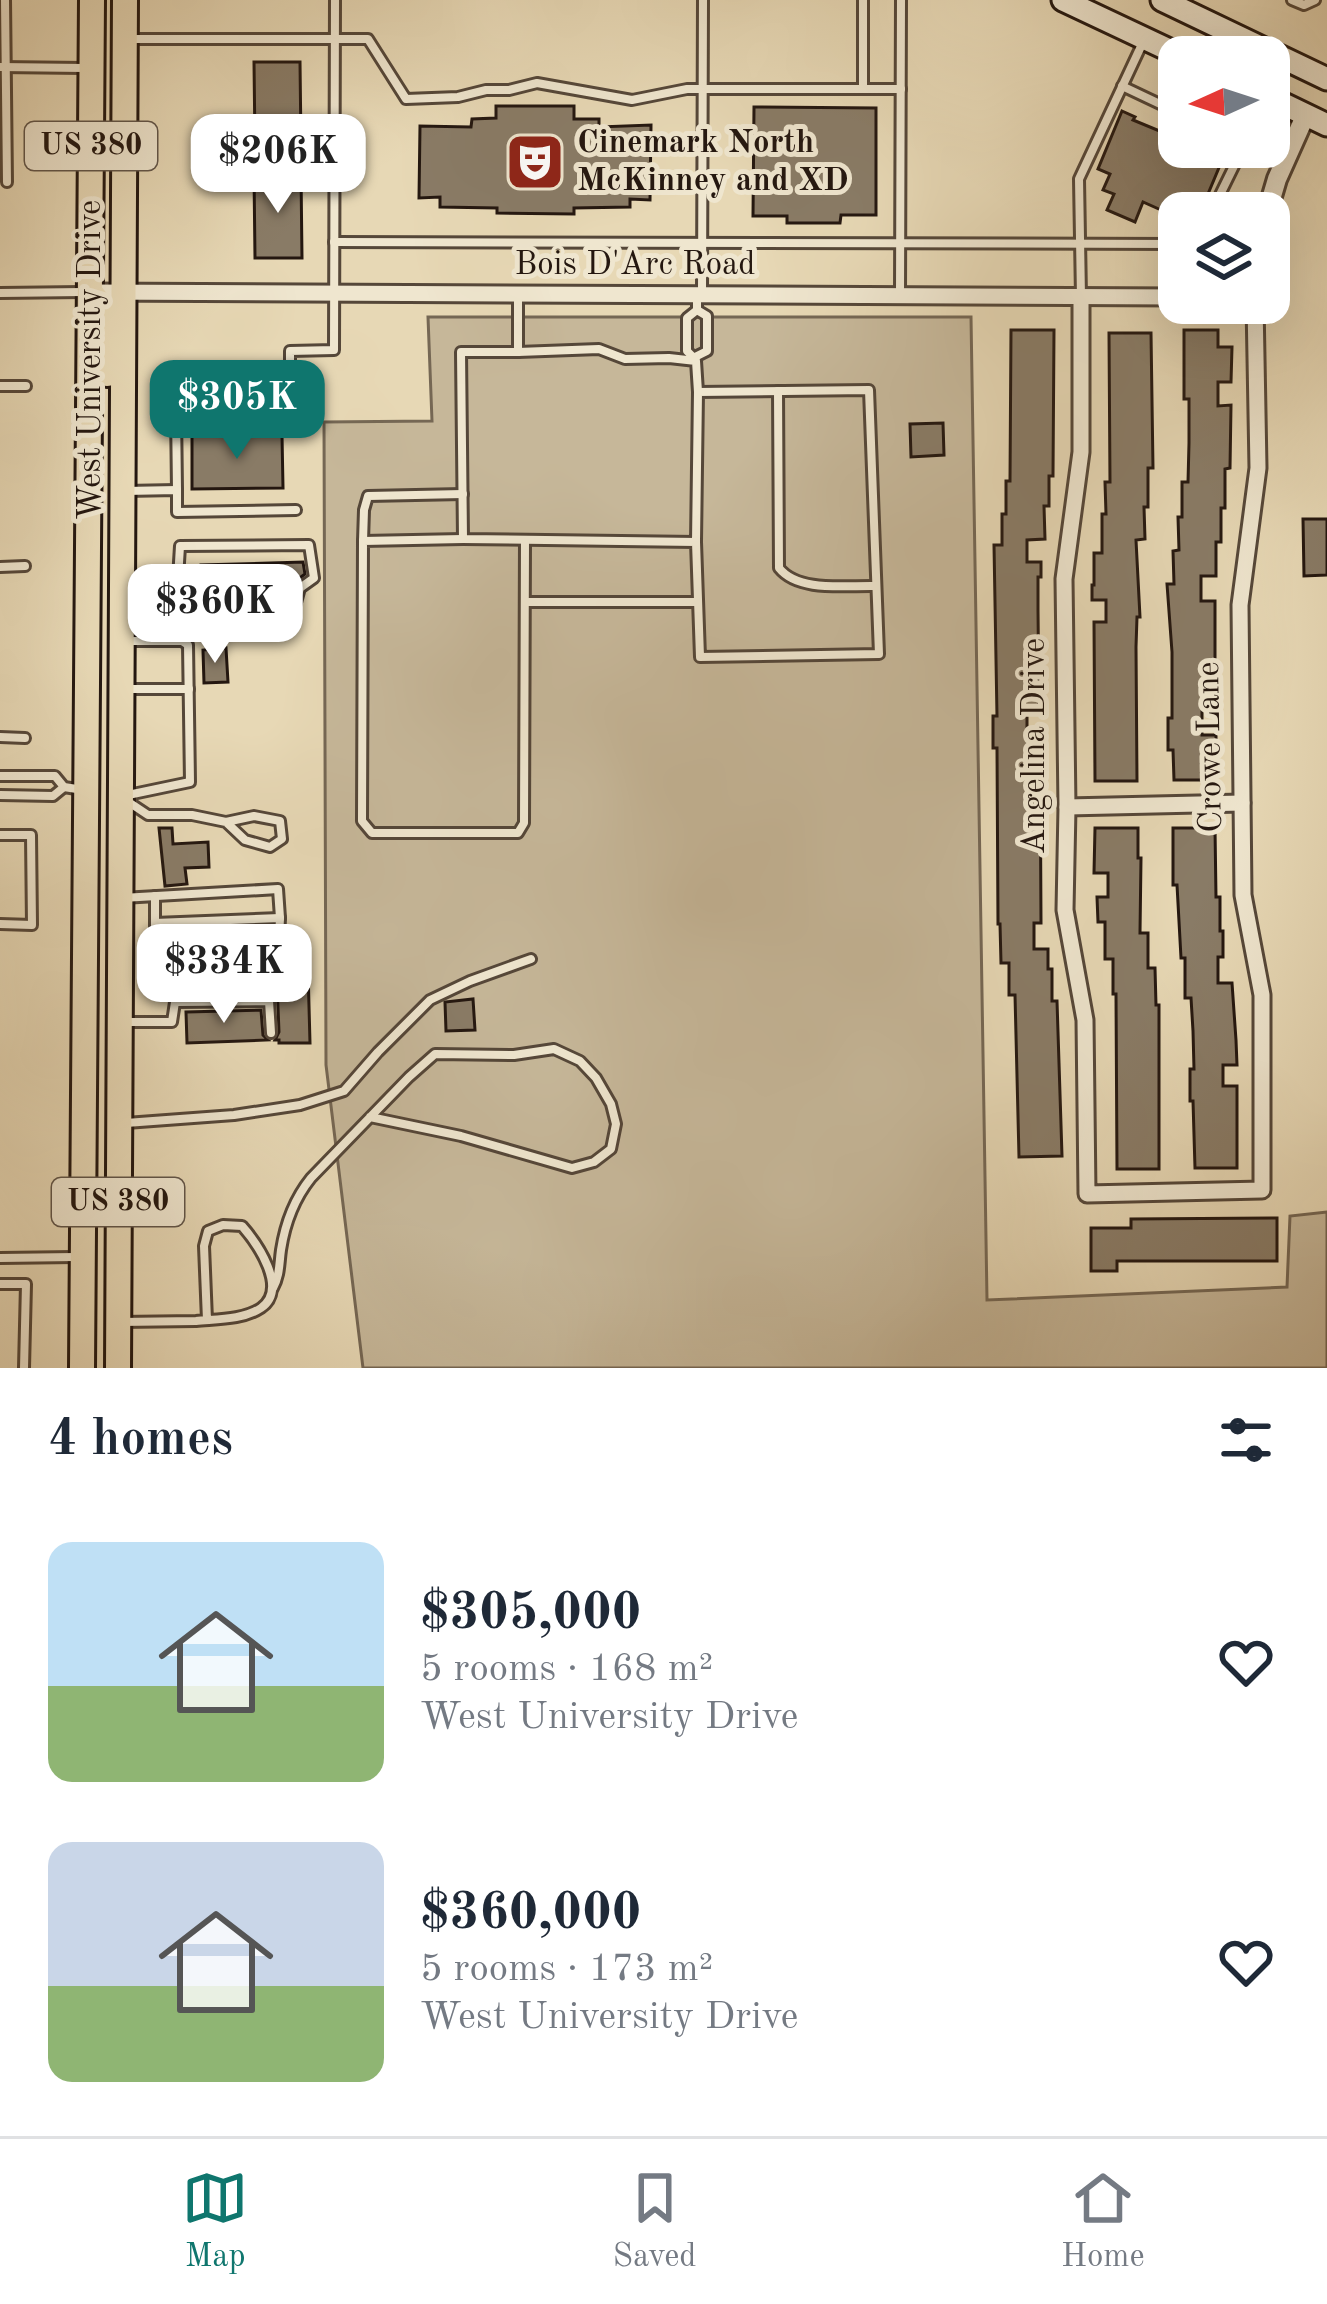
<!DOCTYPE html>
<meta charset="utf-8">
<style>
body{margin:0;font-family:"Old Standard TT",serif;background:#f2f2f3;color:#1f2937;height:100vh;display:flex;flex-direction:column;font-size:45px;white-space:nowrap}
*{box-sizing:border-box;margin:0}
p{font-size:39px;color:#747a83}
.icon{flex:none;width:66px;height:66px;fill:none;stroke:currentColor;stroke-width:2;stroke-linecap:round;stroke-linejoin:round}
.map{position:relative;height:1368px;overflow:hidden}
.sheet{display:flex;flex-direction:column;background:#fff;flex:1}
.sheet>*{flex:none}
.needle{width:78px;rotate:267deg}
.fabs{position:absolute;left:1158px;top:36px;display:grid;gap:24px}
.fabs a{display:grid;place-items:center;width:132px;height:132px;border-radius:24px;background:#fff;box-shadow:0 12px 48px #0002;font-size:60px}
.price{position:absolute;translate:-50% -102px;padding:0 27px;border-radius:24px;background:#fff;color:#222;font-size:39px;line-height:78px;filter:drop-shadow(0 3px 6px #0008)}
.price::after{content:'';position:absolute;left:50%;top:72px;width:36px;height:27px;margin-left:-18px;background:inherit;clip-path:polygon(0 0,100% 0,50% 100%)}
.price.on{background:#0f766e;color:#fff}
ul{padding:0;list-style:none}
li{display:flex;align-items:center;gap:36px;height:300px;padding:0 48px}
li span{display:grid;place-items:center;flex:none;width:336px;height:240px;border-radius:24px;color:#555}
li>.icon{margin-inline-start:auto}
span .icon{width:144px;height:144px;fill:#fffc;stroke-width:1}
li b{font-size:51px}
h2{display:flex;justify-content:space-between;align-items:center;height:144px;padding:0 48px;font-size:51px}
.dock{display:flex;justify-content:space-around;align-items:center;height:168px;border-top:3px solid #e0e1e3;background:#fff;font-size:33px;color:#747a83}
.dock a{display:grid;justify-items:center;gap:6px}
.dock .on{color:#0f766e}
.map>svg:first-child{display:block}
.green{fill:#c6b799;stroke:#756754;stroke-width:3}
.building{fill:#897b66;stroke:#241710;stroke-width:3}
.lines{fill:none;stroke-linecap:round;stroke-linejoin:round}
.service-casing{stroke:#554739;stroke-width:14}
.minor-casing{stroke:#554739;stroke-width:21}
.tertiary-casing{stroke:#554739;stroke-width:24}
.secondary-casing{stroke:#241710;stroke-width:27}
.trunk-casing{stroke:#241710;stroke-width:30}
.service{stroke:#efe6cf;stroke-width:8}
.minor{stroke:#efe6cf;stroke-width:15}
.tertiary{stroke:#efe6cf;stroke-width:18}
.secondary{stroke:#efe6cf;stroke-width:21}
.trunk{stroke:#e7d8b5;stroke-width:24}
.labels{text-anchor:middle;dominant-baseline:central;stroke-width:10;stroke-linejoin:round;paint-order:stroke}
.shield{fill:#efe6cf;stroke:#615549;stroke-width:3}
.shield-label{font-size:30px;font-weight:bold;fill:#241710}
.poi-label{font-size:33px;font-weight:bold;fill:#241710;stroke:#efe6cf;text-anchor:start}
.street-label{font-size:33px;fill:#241710;stroke:#efe6cf}
</style>
<div class="map">
<svg width="1327" height="1368" viewBox="0 0 1327 1368">
<rect width="100%" height="100%" fill="#e7d8b5"/>
<filter id="stains"><feTurbulence type="fractalNoise" baseFrequency=".00167" numOctaves="4"/><feColorMatrix values="0 0 0 0 .2 0 0 0 0 .09 0 0 0 0 .02 0 0 0 .5 -.17"/></filter>
<radialGradient id="worn" r=".72"><stop offset=".6" stop-color="#630" stop-opacity="0"/><stop offset="1" stop-color="#630" stop-opacity=".3"/></radialGradient>
<polygon class="green" points="428,317 971,317 987,1300 1287,1287 1290,1216 1327,1212 1327,1368 363,1368 326,1065 324,422 432,421"/>
<g class="building">
<polygon points="254,62 300,62 301,144 255,145"/>
<polygon points="496,106 574,106 574,119 599,119 599,127 651,125 650,200 630,199 630,207 574,208 574,214 497,213 497,208 440,207 440,197 419,198 420,126 471,127 472,119 496,118"/>
<polygon points="754,107 876,108 876,215 841,215 840,223 787,223 787,216 753,216"/>
<polygon points="1122,111 1135,117 1133,120 1179,139 1179,147 1197,147 1223,158 1200,213 1179,213 1179,218 1143,202 1135,222 1107,210 1114,194 1103,190 1110,174 1098,169"/>
<polygon points="254,174 301,174 302,258 255,258"/>
<polygon points="1011,330 1054,330 1053,476 1049,476 1049,506 1044,506 1045,539 1027,540 1027,562 1041,562 1041,577 1038,577 1038,610 1039,708 1027,708 1027,733 1040,732 1041,923 1034,923 1034,949 1048,949 1048,969 1052,969 1052,1001 1057,1001 1062,1156 1019,1157 1015,995 1009,995 1009,963 1001,963 1000,924 998,924 997,748 993,748 993,716 997,716 994,545 1002,545 1002,514 1006,514 1006,481 1010,481"/>
<polygon points="1184,330 1218,330 1218,347 1232,347 1231,382 1218,382 1218,406 1231,405 1230,468 1225,469 1225,508 1221,508 1221,542 1216,542 1216,576 1201,576 1201,601 1215,601 1215,709 1202,709 1202,735 1216,735 1216,780 1174,780 1173,750 1168,750 1168,718 1172,718 1172,652 1167,584 1174,584 1173,551 1179,550 1178,517 1182,517 1182,482 1188,482 1189,443 1189,399 1184,399"/>
<polygon points="1109,333 1151,333 1153,468 1148,468 1148,507 1144,507 1145,539 1136,540 1140,617 1137,617 1136,647 1137,781 1095,781 1094,622 1106,622 1106,600 1092,600 1092,585 1094,585 1094,553 1102,553 1102,514 1106,514 1105,482 1110,482"/>
<polygon points="943,423 944,455 911,457 910,424"/>
<polygon points="282,435 283,488 192,489 192,436"/>
<polygon points="1303,519 1327,519 1327,575 1304,576"/>
<polygon points="303,562 305,574 293,583 288,601 203,604 201,565"/>
<polygon points="226,648 228,682 204,683 203,650"/>
<polygon points="159,828 172,828 173,844 208,842 209,867 185,868 187,884 165,886"/>
<polygon points="1095,828 1138,828 1138,858 1141,858 1140,933 1148,933 1148,968 1155,968 1156,1005 1159,1005 1159,1169 1117,1169 1116,994 1113,994 1113,959 1105,959 1105,922 1098,922 1097,897 1108,897 1108,873 1094,873"/>
<polygon points="1173,828 1215,828 1216,897 1220,897 1220,931 1223,931 1223,957 1218,957 1218,983 1232,983 1236,1040 1237,1065 1223,1065 1223,1086 1237,1086 1237,1168 1195,1168 1193,1101 1190,1101 1190,1069 1194,1069 1193,1031 1191,998 1185,998 1185,958 1181,958 1177,885 1173,885"/>
<polygon points="256,929 257,960 164,965 163,934"/>
<polygon points="308,969 310,1043 279,1043 279,1040 275,1040 279,1032 277,984 284,984 283,970"/>
<polygon points="473,999 475,1030 446,1031 445,1002"/>
<polygon points="261,1010 263,1035 268,1040 187,1043 186,1012"/>
<polygon points="1277,1218 1277,1261 1117,1261 1117,1271 1091,1271 1091,1228 1131,1228 1131,1219"/>
</g>
<g class="lines">
<g class="service-casing">
<g id="service">
<polyline points="5,0 7,182"/>
<polyline points="863,0 863,88"/>
<polyline points="1292,0 1304,5 1315,0"/>
<polyline points="127,39 368,39 406,99 458,97 486,90 509,90 537,83 632,100 687,89 901,89"/>
<polyline points="0,67 84,68"/>
<polyline points="1122,86 1179,113"/>
<polyline points="1211,213 1236,162 1235,147"/>
<polyline points="334,242 1179,244"/>
<polyline points="0,293 83,292"/>
<polyline points="702,293 703,0"/>
<polyline points="900,294 901,0"/>
<polyline points="518,296 518,352 461,352 463,539 696,542 698,392 869,390 879,654 700,657 696,542"/>
<polyline points="1081,297 1079,179 1144,40"/>
<polyline points="518,352 599,349 625,359 669,358 696,361 698,392"/>
<polyline points="695,357 707,351 707,316 697,310 697,295"/>
<polyline points="695,359 687,351 687,318 697,310"/>
<polyline points="0,386 26,386"/>
<path d="M778 391 779 568C799 593 847 585 876 586"/>
<polyline points="177,490 176,411 290,409 290,351 334,350 335,0"/>
<polyline points="125,491 177,490 177,512 296,510"/>
<polyline points="463,539 363,541 362,821 372,833 518,833 524,823 525,540"/>
<polyline points="363,541 364,510 368,496 463,494"/>
<polyline points="0,567 25,566"/>
<polyline points="525,602 698,602"/>
<path d="M129 607C184 612 239 615 294 610L300 588 314 578 309 545 180 546 176 612"/>
<polyline points="124,689 189,689"/>
<polyline points="0,737 25,738"/>
<polyline points="0,776 55,776 64,787 83,790"/>
<polyline points="0,795 53,796 64,787"/>
<polyline points="128,795 190,782 188,645 182,641 129,641"/>
<polyline points="127,801 148,815 192,815 226,822 245,840 270,847 282,839 280,821 254,816 226,822"/>
<polyline points="0,835 31,835 32,925 0,924"/>
<polyline points="155,896 155,923"/>
<polyline points="122,898 278,889 280,918"/>
<polyline points="175,1002 175,974 156,974 155,923 280,918 278,960 263,968 175,974"/>
<polyline points="127,1022 172,1022 175,1002 269,1001 271,1033"/>
<polyline points="126,1123 234,1115 300,1105 344,1091 378,1052 430,1000 470,981 531,959"/>
<polyline points="0,1258 75,1257"/>
<polyline points="0,1284 26,1284 24,1368"/>
<path d="M273 1288C280 1275 279 1264 281 1250 285 1224 295 1198 311 1178L409 1077 435 1054 514 1055 554 1049 580 1061 596 1078 611 1104 616 1124 611 1149 594 1162 572 1168 461 1136 370 1117"/>
<path d="M120 1322 196 1321C216 1319 243 1320 261 1308 289 1289 257 1243 242 1226L223 1225 208 1231 204 1246 207 1320"/>
</g>
</g>
<g class="minor-casing">
<g id="minor">
<polyline points="90,292 1179,297"/>
<polyline points="1081,297 1081,452 1064,579 1067,807 1065,910 1085,1020 1087,1194 1262,1190 1262,995 1243,895 1240,605 1258,468 1255,303"/>
<polyline points="1067,807 1242,803"/>
</g>
</g>
<g class="tertiary-casing">
<polyline id="tertiary" points="1267,213 1277,179 1306,114"/>
</g>
<g class="secondary-casing">
<g id="secondary">
<polyline points="1063,0 1184,57"/>
<polyline points="1162,0 1327,79"/>
<polyline points="1269,97 1327,125"/>
</g>
</g>
<g class="trunk-casing">
<g id="trunk">
<path d="M92 294C114 318 107 343 107 374"/>
<polyline points="82,1368 92,0"/>
<polyline points="118,1368 125,0"/>
</g>
</g>
<use href="#service" class="service"/>
<use href="#minor" class="minor"/>
<use href="#tertiary" class="tertiary"/>
<use href="#secondary" class="secondary"/>
<use href="#trunk" class="trunk"/>
</g>
<defs>
<g id="theatre-square" transform="scale(3)"><rect x="-9" y="-9" width="18" height="18" rx="4" fill="#8f2418" stroke="#efe6cf"/><path d="M-5-5.5Q0-4 5-5.5V0Q5 5 0 6Q-5 5-5 0ZM-3.3-2.5H-1v1.5H-3.3ZM1-2.5H3.3v1.5H1ZM-2.8 1Q0 5.5 2.8 1Z" fill="#fff"/></g>
</defs>
<g fill-rule="evenodd">
<use href="#theatre-square" x="535" y="162"/>
</g>
<g class="labels">
<g class="shield">
<rect x="25" y="122" width="132" height="48" rx="9"/>
<rect x="52" y="1178" width="132" height="48" rx="9"/>
</g>
<g class="shield-label">
<text x="91" y="146">US 380</text>
<text x="118" y="1202">US 380</text>
</g>
<g class="poi-label">
<text x="577" y="143">Cinemark North<tspan x="577" dy="38">McKinney and XD</tspan></text>
</g>
<g class="street-label">
<text x="635" y="265">Bois D'Arc Road</text>
<text transform="translate(91 360) rotate(-90)">West University Drive</text>
<text transform="translate(1035 746) rotate(-90)">Angelina Drive</text>
<text transform="translate(1211 747) rotate(-91)">Crowe Lane</text>
</g>
</g>
<rect width="100%" height="100%" filter="url(#stains)"/>
<rect width="100%" height="100%" fill="url(#worn)"/>
</svg>
<div class="fabs">
<a><svg class="needle" viewBox="-14 -14 28 28"><path d="M0-13l5 13h-10z" fill="#e53935"/><path d="M0 13l5-13h-10z" fill="#747a83"/></svg></a>
<a><svg class="icon" aria-label="layers" viewBox="0 0 24 24"><path d="M12 4l9 5-9 5-9-5zM3 14l9 5 9-5"/></svg></a>
</div>
<b class="price" style="left:278px;top:216px">$206K</b>
<b class="price on" style="left:237px;top:462px">$305K</b>
<b class="price" style="left:215px;top:666px">$360K</b>
<b class="price" style="left:224px;top:1026px">$334K</b>
</div>
<section class="sheet">
<h2>4 homes<svg class="icon" aria-label="filters" viewBox="0 0 24 24"><path d="M4 7h16M4 17h16"/><circle cx="9" cy="7" r="2"/><circle cx="15" cy="17" r="2"/></svg></h2>
<ul>
<li><span style="background:linear-gradient(#bfe0f5 60%,#8fb573 0)"><svg class="icon" aria-label="home" viewBox="0 0 24 24"><path d="M3 11l9-7 9 7M6 9v11h12V9"/></svg></span><div><b>$305,000</b><p>5 rooms · 168 m²</p><p>West University Drive</p></div><svg class="icon" aria-label="heart" viewBox="0 0 24 24"><path d="M12 20l-8-8c-3-5 5-10 8-4 3-6 11-1 8 4z"/></svg></li>
<li><span style="background:linear-gradient(#c9d6e8 60%,#8fb573 0)"><svg class="icon" aria-label="home" viewBox="0 0 24 24"><path d="M3 11l9-7 9 7M6 9v11h12V9"/></svg></span><div><b>$360,000</b><p>5 rooms · 173 m²</p><p>West University Drive</p></div><svg class="icon" aria-label="heart" viewBox="0 0 24 24"><path d="M12 20l-8-8c-3-5 5-10 8-4 3-6 11-1 8 4z"/></svg></li>
</ul>
</section>
<nav class="dock">
<a class="on"><svg class="icon" aria-label="map" viewBox="0 0 24 24"><path d="M3 6l6-2 6 2 6-2v14l-6 2-6-2-6 2zM9 4v14M15 6v14"/></svg>Map</a>
<a><svg class="icon" aria-label="saved" viewBox="0 0 24 24"><path d="M7 4h10v16l-5-4-5 4z"/></svg>Saved</a>
<a><svg class="icon" aria-label="home" viewBox="0 0 24 24"><path d="M3 11l9-7 9 7M6 9v11h12V9"/></svg>Home</a>
</nav>
